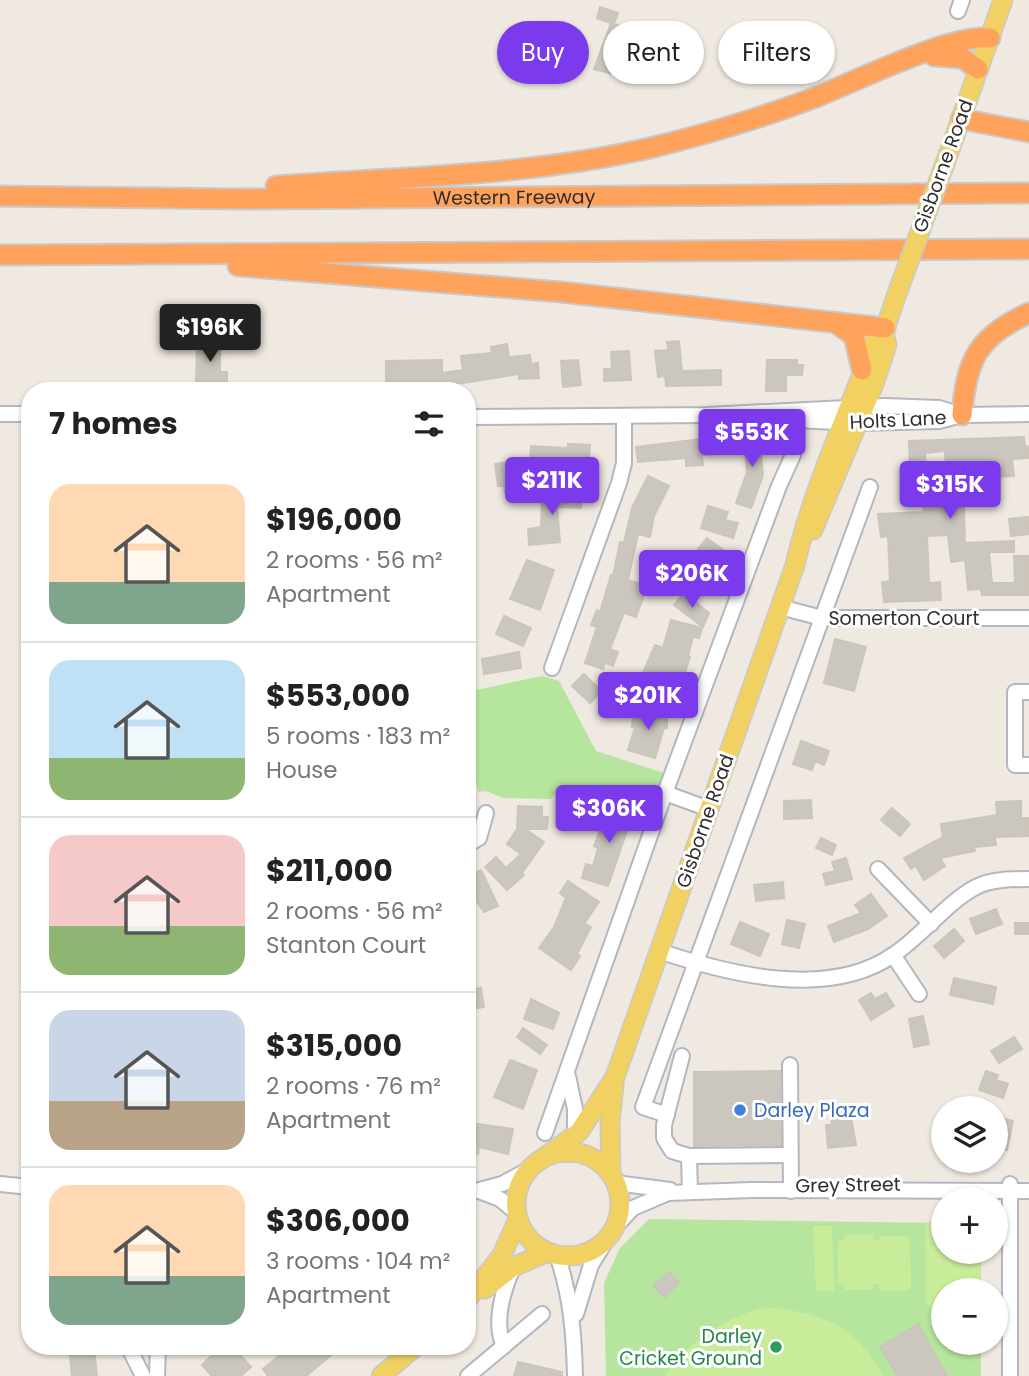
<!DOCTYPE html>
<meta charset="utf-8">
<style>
body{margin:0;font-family:Poppins,sans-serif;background:#f2f2f2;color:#222;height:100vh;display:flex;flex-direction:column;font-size:26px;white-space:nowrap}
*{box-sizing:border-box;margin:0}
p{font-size:23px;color:#767676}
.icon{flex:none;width:38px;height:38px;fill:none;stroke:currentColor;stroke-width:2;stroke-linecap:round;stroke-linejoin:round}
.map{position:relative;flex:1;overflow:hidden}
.details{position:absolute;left:21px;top:382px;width:455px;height:973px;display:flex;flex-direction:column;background:#fff;border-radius:28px;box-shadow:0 2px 5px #0004}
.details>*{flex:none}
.top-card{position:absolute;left:497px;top:21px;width:427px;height:63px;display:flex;gap:14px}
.controls{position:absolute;left:931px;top:1096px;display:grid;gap:14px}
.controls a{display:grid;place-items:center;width:77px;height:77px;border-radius:50%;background:#fff;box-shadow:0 2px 5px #0004;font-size:35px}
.price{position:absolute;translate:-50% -60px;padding:0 16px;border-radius:7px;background:#7c3aed;color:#fff;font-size:23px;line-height:46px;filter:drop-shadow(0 2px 4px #0008)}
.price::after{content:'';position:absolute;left:50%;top:42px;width:21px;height:16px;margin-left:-10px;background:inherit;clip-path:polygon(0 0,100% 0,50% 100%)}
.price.selected{background:#222;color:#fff}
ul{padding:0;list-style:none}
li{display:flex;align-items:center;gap:21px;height:175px;padding:0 28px}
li+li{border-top:2px solid #e0e0e0}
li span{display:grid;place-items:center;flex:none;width:196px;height:140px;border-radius:21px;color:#555}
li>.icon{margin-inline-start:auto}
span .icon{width:84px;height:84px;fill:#fffc;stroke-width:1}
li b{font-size:30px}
h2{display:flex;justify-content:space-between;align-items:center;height:84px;padding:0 28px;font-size:30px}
.pill{padding:0 24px;border-radius:32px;background:#fff;box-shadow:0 2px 5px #0004;font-size:24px;line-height:63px}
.pill.selected{background:#7c3aed;color:#fff}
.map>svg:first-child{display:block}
.green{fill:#b6e59e}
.pitch{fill:#c9ec9a}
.building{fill:#cbc7bf;stroke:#cbc5ba;stroke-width:2}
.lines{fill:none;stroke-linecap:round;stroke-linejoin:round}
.minor-casing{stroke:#b4b7c1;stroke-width:18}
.major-casing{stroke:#c9c9c9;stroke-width:21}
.highway-casing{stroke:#c9c9c9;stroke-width:23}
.minor{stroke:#fff;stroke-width:14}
.major{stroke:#f2d163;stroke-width:18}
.highway{stroke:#ffa35c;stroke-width:19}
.major-bridge-casing{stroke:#c9c9c9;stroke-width:21;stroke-linecap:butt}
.major-bridge{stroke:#f2d163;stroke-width:18}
.shop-dot{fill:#3f7fe0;stroke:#fff;stroke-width:2.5}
.leisure-dot{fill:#2e9e5b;stroke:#fff;stroke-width:2.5}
.labels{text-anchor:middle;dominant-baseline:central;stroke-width:6;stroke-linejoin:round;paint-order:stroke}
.street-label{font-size:19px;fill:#2e2e2e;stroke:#fff}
.shop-label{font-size:19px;fill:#366cbe;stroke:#fff;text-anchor:start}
.leisure-label{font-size:19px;fill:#27864d;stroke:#fff;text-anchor:end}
</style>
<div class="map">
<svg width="1029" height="1376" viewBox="0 0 1029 1376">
<rect width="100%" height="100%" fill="#efe9e1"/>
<g class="green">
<polygon points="542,676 559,681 596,751 664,773 651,805 584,785 562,787 550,799 503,798 486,791 478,792 473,759 467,756 467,692"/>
<polygon points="649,1219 943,1223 943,1342 981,1342 981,1376 606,1376 604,1283 620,1248"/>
</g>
<g class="pitch">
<polygon points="925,1222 943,1223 943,1251 981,1251 981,1290 943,1290 943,1310 932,1310 926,1302"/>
<polygon points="813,1226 832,1226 834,1291 816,1291"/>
<polygon points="873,1234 873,1240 879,1240 880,1236 908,1236 910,1241 911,1285 908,1291 880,1291 879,1284 873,1284 873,1290 845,1290 845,1285 838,1285 838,1241 844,1241 844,1235"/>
<path d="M767 1307C825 1314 852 1324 884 1376H664C692 1340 722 1318 767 1307Z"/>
</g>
<g class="building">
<polygon points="600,7 618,13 614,24 597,18"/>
<polygon points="611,23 648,36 644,47 636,44 624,77 594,69"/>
<polygon points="197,340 220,340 220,372 227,372 227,386 196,386"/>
<polygon points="679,341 682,371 721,370 721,385 666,386 665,376 658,377 655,351 668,350 667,342"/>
<polygon points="507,344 509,357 530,355 531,364 538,363 539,378 519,379 519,374 457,384 386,383 386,361 442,360 442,373 463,370 461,356 492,353 491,347"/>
<polygon points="629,351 631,380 604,381 604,369 612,369 611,352"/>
<polygon points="578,360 581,385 563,387 561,361"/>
<polygon points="767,360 797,360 797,365 803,365 802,375 786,375 786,391 766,391"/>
<polygon points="765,434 767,446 760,446 763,475 751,508 736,503 747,472 744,436"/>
<polygon points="716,437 718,454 702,455 703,465 686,466 686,458 638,462 636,447"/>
<polygon points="1024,437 1025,447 1029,446 1029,458 1012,459 1014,476 963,478 965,543 1014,541 1014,552 989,552 992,583 1015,583 1014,556 1029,556 1029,595 982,595 981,589 968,590 965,560 951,562 948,535 927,536 929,583 940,582 941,600 884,602 882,582 890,581 888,536 881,537 878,514 924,512 920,475 946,472 945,451 925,453 926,469 910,470 909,441"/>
<polygon points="568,444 590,445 589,458 584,457 583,471 566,470 567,464 530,461 531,446 568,448"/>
<polygon points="514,461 518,492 505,493 504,486 498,486 495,464"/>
<polygon points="648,476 669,486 654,516 650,537 638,534 628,580 647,586 636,617 624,613 610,649 618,652 613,666 605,663 603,669 585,663 597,627 591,625 597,610 600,612 611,575 613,576 620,542 624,543 632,508"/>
<polygon points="542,492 581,493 581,508 557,507 560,542 529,545 528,529 541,527"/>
<polygon points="708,506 728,512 725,520 738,523 733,538 701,528"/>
<polygon points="1029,517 1029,534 1011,536 1009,519"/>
<polygon points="707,538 730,555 721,567 698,549"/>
<polygon points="527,560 554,570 540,610 510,599"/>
<polygon points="692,570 722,577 718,591 689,584"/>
<polygon points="684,593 709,613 703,627 674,605"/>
<polygon points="504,616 531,628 523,646 496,634"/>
<polygon points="671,620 702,628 699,638 693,637 688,656 690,657 675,703 649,694 651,686 639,682 655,645 663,648"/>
<polygon points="835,639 866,647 854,691 824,683"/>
<polygon points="519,652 521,668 484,674 482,659"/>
<polygon points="584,674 601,691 590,703 572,686"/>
<polygon points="633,711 667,712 667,728 664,728 655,758 628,750 635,727 632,727"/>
<polygon points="801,741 829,751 824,765 815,761 812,770 793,764"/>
<polygon points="811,800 812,818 784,819 784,801"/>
<polygon points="1021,801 1021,818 1029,818 1029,836 995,837 996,845 974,847 975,851 940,858 945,866 924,880 916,866 911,869 904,858 943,837 941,824 997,815 996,802"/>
<polygon points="606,804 633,813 608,886 582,878 586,864 593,866 598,848 594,846 606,815 603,814"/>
<polygon points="518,806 542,807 542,817 548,817 547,829 525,829 544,842 522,873 524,875 507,890 485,867 496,857 506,868 521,854 507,844 517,829"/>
<polygon points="892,808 910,824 900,836 881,820"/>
<polygon points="821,838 836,845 832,855 816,848"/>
<polygon points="846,858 852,879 826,885 823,874 835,871 832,862"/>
<polygon points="481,870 498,906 484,912 467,887 467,876"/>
<polygon points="568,881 599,902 584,924 591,927 577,954 580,956 571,970 539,948 554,927 566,898 560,893"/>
<polygon points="783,882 784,898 756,901 754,885"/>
<polygon points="871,894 887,916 868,929 834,942 828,926 861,913 855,905"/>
<polygon points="996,909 1002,924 976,934 970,919"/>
<polygon points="787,920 805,924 799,948 782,944"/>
<polygon points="740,922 769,934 760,956 731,944"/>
<rect x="1015" y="923" width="14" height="11"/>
<polygon points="954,929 964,941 944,958 934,946"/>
<polygon points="954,978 996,987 993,1004 950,995"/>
<polygon points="481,988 484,1007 467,1010 467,990"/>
<polygon points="871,993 875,999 886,993 894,1006 871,1020 859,1000"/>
<polygon points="531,999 559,1013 553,1029 524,1019"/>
<polygon points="923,1016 929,1044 914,1047 909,1019"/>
<polygon points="523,1028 547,1045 540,1054 517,1037"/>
<polygon points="1014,1037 1022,1049 999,1063 991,1051"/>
<polygon points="510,1060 537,1070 523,1109 494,1097"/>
<polygon points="780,1071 781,1145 694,1146 694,1072"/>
<polygon points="986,1071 998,1075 996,1080 1008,1084 1003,1098 979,1090"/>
<polygon points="849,1105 856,1145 828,1148 826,1125 832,1125 830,1107"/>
<polygon points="997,1117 1013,1121 1007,1150 996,1148"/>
<polygon points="471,1123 513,1129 508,1154 479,1147 478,1154 467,1151"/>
<polygon points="669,1272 679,1282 665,1297 653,1286"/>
<polygon points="918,1324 947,1376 897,1376 880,1347"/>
<polygon points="69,1346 94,1346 97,1376 72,1376"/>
<polygon points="205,1346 232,1346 251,1367 241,1376 212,1376 202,1365 213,1354"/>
<polygon points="280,1346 342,1346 306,1376 268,1376 263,1369 285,1351"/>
<polygon points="518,1362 562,1372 562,1376 514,1376"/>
</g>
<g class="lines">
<g class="minor-casing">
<g id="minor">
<polyline points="958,11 962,0"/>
<polyline points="0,414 30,414"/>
<polyline points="467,417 707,415 885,406 939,408 962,415"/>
<polyline points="751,418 859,423 939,421 962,415 1029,414"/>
<polyline points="780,607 822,618 1029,618"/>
<polyline points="552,668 619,483 624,463 624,416"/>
<polyline points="1029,692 1015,692 1015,765 1029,765"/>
<polyline points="665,793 709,809"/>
<polyline points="467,845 479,838 486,813"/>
<polyline points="878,869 931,924"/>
<path d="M659 951C728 974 828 1000 893 955 921 937 947 902 976 887 991 879 1013 879 1029 879"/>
<polyline points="893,955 919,994"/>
<polyline points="682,1056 664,1125 664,1138 672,1151 689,1156"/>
<polyline points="790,1065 791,1191"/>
<polyline points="568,1076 575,1109 575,1137"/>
<polyline points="667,1115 643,1107 870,487"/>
<polyline points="545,1133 665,793 779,486 793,455"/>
<polyline points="616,1183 670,1190"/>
<polyline points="0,1184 30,1187"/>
<polyline points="1010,1184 1010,1376"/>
<polyline points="476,1191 502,1184 530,1169"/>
<polyline points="479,1191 500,1199 517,1213"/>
<polyline points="690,1192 689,1156 790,1155"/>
<polyline points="613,1229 633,1208 668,1193 752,1190 1029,1191"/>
<path d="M557 1255C571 1296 574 1333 575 1376"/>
<polyline points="576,1314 591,1265 607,1239"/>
<polyline points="128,1346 143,1376"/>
<path d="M504 1346C493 1323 503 1290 513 1268"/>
<polyline points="157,1376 158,1346"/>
<polyline points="468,1376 542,1314"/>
</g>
</g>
<g class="major-casing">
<g id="major">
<polyline points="947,158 1003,0"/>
<polyline points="813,530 874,384 887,345 884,332"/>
<circle cx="568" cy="1204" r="52"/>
<path d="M542 1159 579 1132 615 1077 795 565C813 486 848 415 875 339L884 332 898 291"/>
<polyline points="611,1175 610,1123 614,1084"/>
<polyline points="485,1289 513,1267 548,1252"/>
<polyline points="467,1300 502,1255 518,1219"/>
<polyline points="381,1376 416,1346"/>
</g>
</g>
<g class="highway-casing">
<g id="highway">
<polyline points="934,56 962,58 978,69"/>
<polyline points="961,119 1029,132"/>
<path d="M276 186C401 177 531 176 654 147 707 134 760 118 811 99 853 83 949 34 990 38"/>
<path id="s1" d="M0 196 241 199 1029 193"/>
<polyline points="0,255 1029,249"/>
<polyline points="238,266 561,292 885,328"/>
<polyline points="836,323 854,336 862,370"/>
<path d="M962 415C966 360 978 336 1029 313"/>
</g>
</g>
<use href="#minor" class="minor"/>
<use href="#major" class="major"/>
<use href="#highway" class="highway"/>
<g class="major-bridge-casing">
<polyline id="major-bridge" points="898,291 947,158"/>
</g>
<use href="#major-bridge" class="major-bridge"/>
</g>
<circle class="shop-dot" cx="740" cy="1110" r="7"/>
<circle class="leisure-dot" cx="776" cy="1347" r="7"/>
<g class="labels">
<g class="street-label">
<text transform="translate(943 166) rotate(-70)">Gisborne Road</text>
<text stroke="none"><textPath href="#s1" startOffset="514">Western Freeway</textPath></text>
<text transform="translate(898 420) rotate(-3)">Holts Lane</text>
<text x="904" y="618">Somerton Court</text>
<text transform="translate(705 821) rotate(-71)">Gisborne Road</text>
<text transform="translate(848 1185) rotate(-1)">Grey Street</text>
</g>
<g class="shop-label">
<text x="754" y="1110">Darley Plaza</text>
</g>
<g class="leisure-label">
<text x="762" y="1336">Darley<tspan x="762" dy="22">Cricket Ground</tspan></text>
</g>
</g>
</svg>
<div class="controls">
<a><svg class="icon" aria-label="layers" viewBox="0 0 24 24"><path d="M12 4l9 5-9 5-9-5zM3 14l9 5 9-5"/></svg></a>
<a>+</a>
<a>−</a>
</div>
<b class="price selected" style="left:210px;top:364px">$196K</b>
<b class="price" style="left:752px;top:469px">$553K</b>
<b class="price" style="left:552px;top:517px">$211K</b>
<b class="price" style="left:950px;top:521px">$315K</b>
<b class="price" style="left:692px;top:610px">$206K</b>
<b class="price" style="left:648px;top:732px">$201K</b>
<b class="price" style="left:609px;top:845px">$306K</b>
<div class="top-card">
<a class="pill selected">Buy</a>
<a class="pill">Rent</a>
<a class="pill">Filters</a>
</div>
<section class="details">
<h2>7 homes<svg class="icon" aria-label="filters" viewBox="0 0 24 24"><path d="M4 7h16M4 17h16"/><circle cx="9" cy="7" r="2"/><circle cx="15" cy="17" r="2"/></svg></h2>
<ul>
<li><span style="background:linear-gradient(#ffd9b3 70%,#7fa58c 0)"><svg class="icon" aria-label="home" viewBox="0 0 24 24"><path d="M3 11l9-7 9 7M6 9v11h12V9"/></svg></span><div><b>$196,000</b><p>2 rooms · 56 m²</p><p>Apartment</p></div></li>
<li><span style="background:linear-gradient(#bfe0f5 70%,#8fb573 0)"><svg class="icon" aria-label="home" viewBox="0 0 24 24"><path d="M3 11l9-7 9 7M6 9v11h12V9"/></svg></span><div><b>$553,000</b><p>5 rooms · 183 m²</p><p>House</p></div></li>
<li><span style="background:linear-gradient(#f6c9c9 65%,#8fb573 0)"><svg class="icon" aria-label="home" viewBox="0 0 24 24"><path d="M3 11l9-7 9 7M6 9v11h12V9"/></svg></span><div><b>$211,000</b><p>2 rooms · 56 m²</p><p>Stanton Court</p></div></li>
<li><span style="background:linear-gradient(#c9d6e8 65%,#b9a48a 0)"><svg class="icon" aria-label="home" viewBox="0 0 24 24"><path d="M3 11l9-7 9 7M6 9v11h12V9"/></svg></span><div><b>$315,000</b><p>2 rooms · 76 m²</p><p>Apartment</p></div></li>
<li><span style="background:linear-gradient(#ffd9b3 65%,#7fa58c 0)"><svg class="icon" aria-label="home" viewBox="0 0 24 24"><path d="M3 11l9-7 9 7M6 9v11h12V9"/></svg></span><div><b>$306,000</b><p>3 rooms · 104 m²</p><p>Apartment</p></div></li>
</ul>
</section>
</div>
